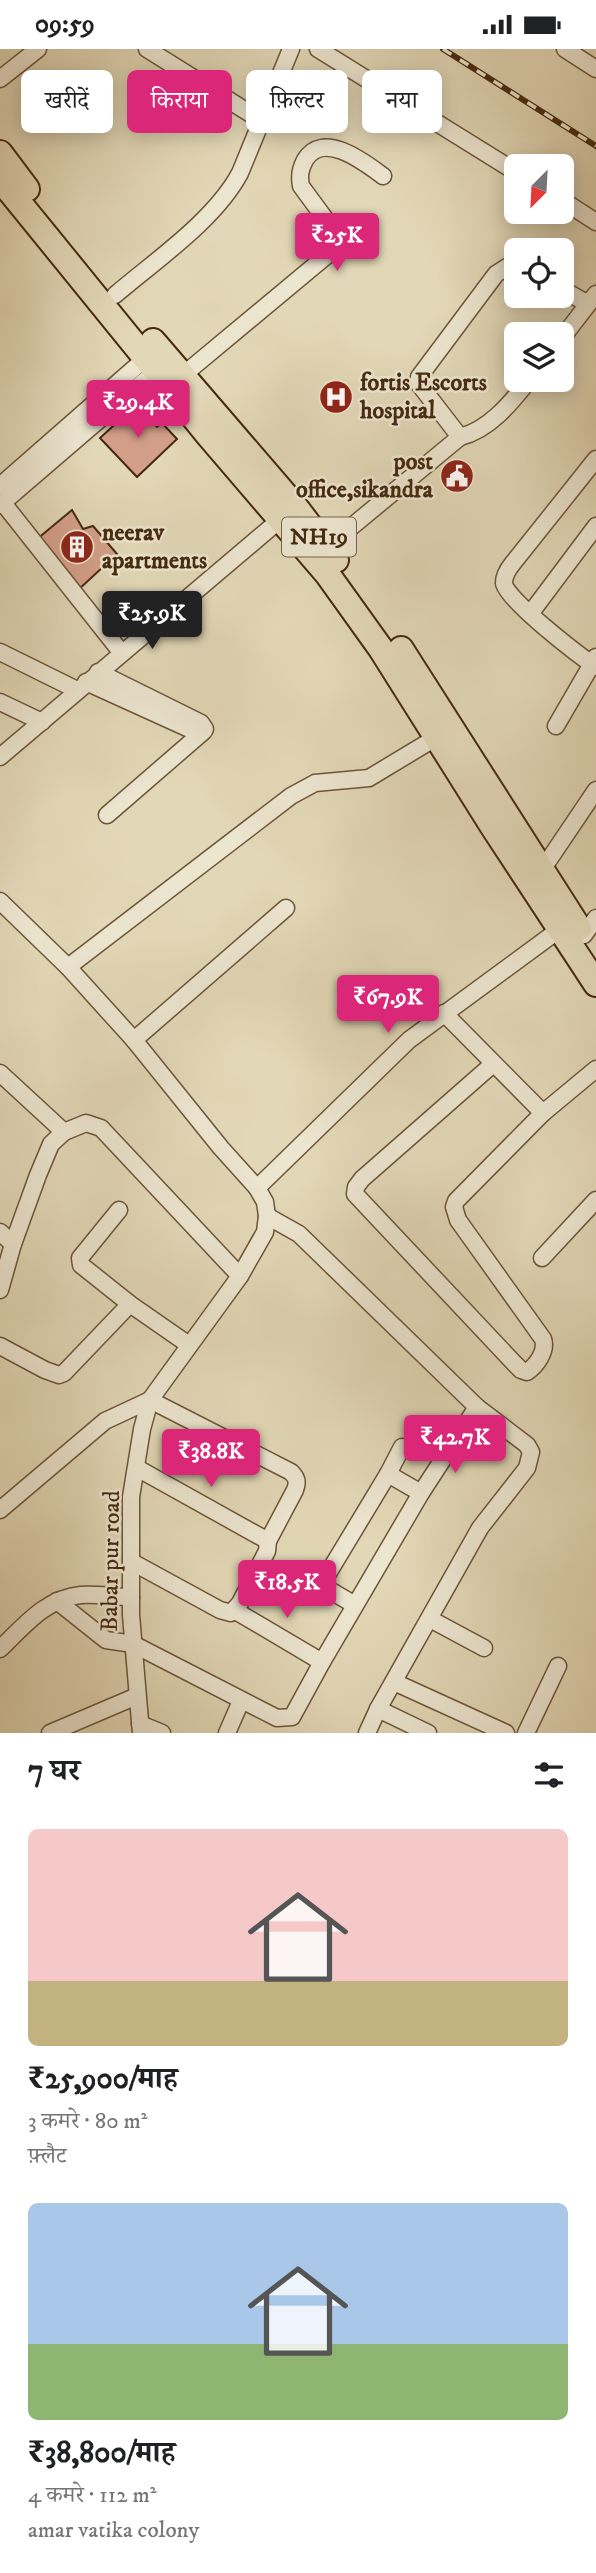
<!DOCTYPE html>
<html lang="hi">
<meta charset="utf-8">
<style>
body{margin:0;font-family:"IM FELL DW Pica","Noto Serif Devanagari",serif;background:#f2f2f2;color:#202124;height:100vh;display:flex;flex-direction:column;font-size:26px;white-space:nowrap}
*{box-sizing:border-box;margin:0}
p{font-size:23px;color:#757577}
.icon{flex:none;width:38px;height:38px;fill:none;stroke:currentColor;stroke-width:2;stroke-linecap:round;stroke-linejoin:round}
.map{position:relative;height:1684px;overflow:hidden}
.sheet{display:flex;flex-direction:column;background:#fff;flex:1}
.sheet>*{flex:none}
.guide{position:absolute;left:21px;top:21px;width:555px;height:63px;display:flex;gap:14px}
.needle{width:46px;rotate:204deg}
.tools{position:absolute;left:504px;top:105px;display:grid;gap:14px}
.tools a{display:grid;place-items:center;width:70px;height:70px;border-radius:10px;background:#fff;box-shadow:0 4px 18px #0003;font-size:35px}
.price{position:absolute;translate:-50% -60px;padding:0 16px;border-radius:7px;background:#db2777;color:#fff;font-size:23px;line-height:46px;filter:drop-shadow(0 2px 4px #0008)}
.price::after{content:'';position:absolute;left:50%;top:42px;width:21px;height:16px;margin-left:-10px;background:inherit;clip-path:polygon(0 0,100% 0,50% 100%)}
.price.active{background:#222;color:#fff}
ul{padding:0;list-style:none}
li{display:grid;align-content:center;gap:14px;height:371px;padding:0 28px}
li span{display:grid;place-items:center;height:217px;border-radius:10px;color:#555}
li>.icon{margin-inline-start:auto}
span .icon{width:126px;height:126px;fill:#fffc;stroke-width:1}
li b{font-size:30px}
h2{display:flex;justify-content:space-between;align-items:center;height:84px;padding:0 28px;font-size:30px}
.tag{padding:0 24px;border-radius:10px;background:#fff;box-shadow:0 4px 18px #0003;font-size:24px;line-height:63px}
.tag.active{background:#db2777;color:#fff}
.status{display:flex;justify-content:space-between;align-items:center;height:49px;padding:0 35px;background:#fff;direction:ltr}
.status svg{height:19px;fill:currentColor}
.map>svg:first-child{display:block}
.building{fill:#d49f89;stroke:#462a0f;stroke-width:2}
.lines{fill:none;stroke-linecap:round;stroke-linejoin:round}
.minor-casing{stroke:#6d5539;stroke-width:19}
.highway-casing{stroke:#462a0f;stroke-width:28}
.minor{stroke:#ece5d0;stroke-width:16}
.highway{stroke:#e2d7b6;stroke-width:24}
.rail-casing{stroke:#462a0f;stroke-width:6}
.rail{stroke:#ece5d0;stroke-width:3.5;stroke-dasharray:10;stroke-linecap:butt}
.labels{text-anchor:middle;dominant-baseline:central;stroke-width:5;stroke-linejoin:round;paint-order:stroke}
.shield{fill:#ece5d0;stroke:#786249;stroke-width:2}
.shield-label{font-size:23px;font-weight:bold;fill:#462a0f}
.poi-label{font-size:24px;font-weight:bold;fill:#462a0f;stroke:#ece5d0;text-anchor:start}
.street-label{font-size:24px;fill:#462a0f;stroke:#ece5d0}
</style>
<div class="status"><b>09:59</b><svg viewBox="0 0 49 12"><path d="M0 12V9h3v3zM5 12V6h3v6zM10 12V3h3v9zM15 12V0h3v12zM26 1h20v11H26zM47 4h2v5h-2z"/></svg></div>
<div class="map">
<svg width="596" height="1684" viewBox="0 0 596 1684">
<rect width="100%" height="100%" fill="#e2d7b6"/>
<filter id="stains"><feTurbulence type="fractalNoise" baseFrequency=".00286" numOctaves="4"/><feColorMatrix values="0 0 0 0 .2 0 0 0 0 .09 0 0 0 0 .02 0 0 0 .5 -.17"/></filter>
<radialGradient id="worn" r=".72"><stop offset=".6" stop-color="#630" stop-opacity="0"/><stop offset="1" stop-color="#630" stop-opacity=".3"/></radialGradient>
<g class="building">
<polygon points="136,356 157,378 162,374 177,390 137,428 100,389"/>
<polygon points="72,461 83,480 93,477 117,505 77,542 36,491"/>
</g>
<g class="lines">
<g class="minor-casing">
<g id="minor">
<polyline points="147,0 262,72"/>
<polyline points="318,0 516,123"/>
<polyline points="565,0 596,20"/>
<polyline points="0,30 38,0"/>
<polyline points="562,151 596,173"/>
<polyline points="562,240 588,255"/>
<path d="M115 246C156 211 215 171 240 124L291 0"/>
<polyline points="562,289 596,245"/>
<path d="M182 327 337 198 339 192 337 186 301 137C299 127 300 120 305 111 323 81 364 113 383 127"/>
<polyline points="460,388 419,335 419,328 496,225 507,218 516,216"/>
<path d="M596 410 513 514C508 520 504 526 504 534 505 550 580 607 596 618"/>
<polyline points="0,437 146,309"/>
<polyline points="3,454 121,603"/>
<polyline points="0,456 156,322"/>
<path d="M327 498 460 388C489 381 511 354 529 331"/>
<polyline points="530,565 596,477"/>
<polyline points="0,603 77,641"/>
<polyline points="86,633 194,682 201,683 205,680 201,674 98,623"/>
<polyline points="0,653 42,673"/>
<polyline points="556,677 596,608"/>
<polyline points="0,708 282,469"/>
<polyline points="107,766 204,682"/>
<polyline points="542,821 596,741"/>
<polyline points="0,852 68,918 134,991 221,1099 257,1139 265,1153 267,1167 265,1183 240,1227 150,1351 142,1380 131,1448 131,1566 141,1684"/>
<polyline points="584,886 596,869"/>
<polyline points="68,918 291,747 315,734 369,729 437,688"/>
<polyline points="444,964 543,1064 596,1020"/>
<polyline points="134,991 286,859"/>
<path d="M493 1015 362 1130 356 1138 355 1145 514 1314 521 1321 527 1323C537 1316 547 1302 543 1290L458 1171 454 1158 456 1152 543 1064"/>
<polyline points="0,1024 64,1083 86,1074 101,1079 240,1227"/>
<polyline points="257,1139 409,991 560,880"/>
<polyline points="119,1161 80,1209 81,1216 130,1255 189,1296"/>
<polyline points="267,1167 299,1185 477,1358 527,1396 531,1403 527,1419 480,1479 378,1660 367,1684"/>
<polyline points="0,1183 13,1195"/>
<polyline points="542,1209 596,1151"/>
<polyline points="0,1241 13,1195 38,1126 51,1095 64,1083"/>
<polyline points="0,1297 45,1321 59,1326 64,1324 130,1255"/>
<polyline points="137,1419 268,1492"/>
<polyline points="388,1425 402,1398"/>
<path d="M0 1461 105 1372 150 1351 291 1423C297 1429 298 1433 295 1441L268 1492 267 1502 240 1554 231 1564 220 1561 132 1513"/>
<polyline points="297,1522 355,1556"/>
<polyline points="321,1536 388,1425 421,1444"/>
<polyline points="57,1552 106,1591 133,1595 277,1669 292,1668 322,1613 421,1444 477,1358"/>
<polyline points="234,1561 322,1613"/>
<polyline points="430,1570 484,1599"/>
<path d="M0 1600C24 1577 46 1549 81 1546 98 1545 115 1548 131 1548"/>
<polyline points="394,1633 506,1684"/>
<polyline points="378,1660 428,1684"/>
<polyline points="140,1675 162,1684"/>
<polyline points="50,1684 137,1647"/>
<polyline points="227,1684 241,1652"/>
<polyline points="526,1684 558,1617"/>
</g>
</g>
<g class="highway-casing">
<g id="highway">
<polyline points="0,104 27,140"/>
<polyline points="0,130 208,386 328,526 381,600 493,778 596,935"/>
<polyline points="153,292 294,456 336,511"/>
<polyline points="401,600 579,879"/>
</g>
</g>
<use href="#minor" class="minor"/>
<use href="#highway" class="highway"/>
<g class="rail-casing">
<polyline id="rail" points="443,0 596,97"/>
</g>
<use href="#rail" class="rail"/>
</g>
<defs>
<g id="hospital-disc" transform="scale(1.75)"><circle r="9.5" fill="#8f2418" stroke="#ece5d0"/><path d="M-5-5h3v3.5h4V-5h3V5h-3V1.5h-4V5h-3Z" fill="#fff"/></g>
<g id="civic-disc" transform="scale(1.75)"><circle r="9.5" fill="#8f2418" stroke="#ece5d0"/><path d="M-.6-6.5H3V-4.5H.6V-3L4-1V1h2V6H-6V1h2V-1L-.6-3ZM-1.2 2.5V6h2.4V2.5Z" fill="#fff"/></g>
<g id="building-disc" transform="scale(1.75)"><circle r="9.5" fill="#8f2418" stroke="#ece5d0"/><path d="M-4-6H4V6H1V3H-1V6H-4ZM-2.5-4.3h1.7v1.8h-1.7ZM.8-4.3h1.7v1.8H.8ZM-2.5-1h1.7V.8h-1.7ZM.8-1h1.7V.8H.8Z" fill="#fff"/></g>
</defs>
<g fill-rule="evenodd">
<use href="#hospital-disc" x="336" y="348"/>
<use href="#civic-disc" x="457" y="427"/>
<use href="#building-disc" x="77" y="498"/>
</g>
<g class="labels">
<rect class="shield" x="282" y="468.5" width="74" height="39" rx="5"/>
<g class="shield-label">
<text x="319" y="488">NH19</text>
</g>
<g class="poi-label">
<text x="360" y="334">fortis Escorts<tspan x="360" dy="28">hospital</tspan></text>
<text x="433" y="413" text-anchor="end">post<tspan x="433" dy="28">office,sikandra</tspan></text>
<text x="102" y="484">neerav<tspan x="102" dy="28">apartments</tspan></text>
</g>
<g class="street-label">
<text transform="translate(111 1512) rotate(-89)">Babar pur road</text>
</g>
</g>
<rect width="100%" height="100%" filter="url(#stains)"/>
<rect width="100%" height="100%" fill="url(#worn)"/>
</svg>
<div class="tools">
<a><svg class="needle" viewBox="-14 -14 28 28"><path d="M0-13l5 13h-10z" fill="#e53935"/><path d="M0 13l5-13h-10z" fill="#757577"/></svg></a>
<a><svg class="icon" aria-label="locate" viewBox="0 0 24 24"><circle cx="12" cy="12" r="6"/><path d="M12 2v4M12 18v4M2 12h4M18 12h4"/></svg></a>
<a><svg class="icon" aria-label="layers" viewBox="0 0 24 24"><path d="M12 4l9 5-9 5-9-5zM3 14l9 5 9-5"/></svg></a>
</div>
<b class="price" style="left:337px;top:224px">₹25K</b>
<b class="price" style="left:138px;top:391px">₹29.4K</b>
<b class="price active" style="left:152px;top:602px">₹25.9K</b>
<b class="price" style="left:388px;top:986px">₹67.9K</b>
<b class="price" style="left:455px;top:1426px">₹42.7K</b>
<b class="price" style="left:211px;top:1440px">₹38.8K</b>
<b class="price" style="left:287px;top:1571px">₹18.5K</b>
<div class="guide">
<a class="tag">खरीदें</a>
<a class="tag active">किराया</a>
<a class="tag">फ़िल्टर</a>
<a class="tag">नया</a>
</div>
</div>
<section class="sheet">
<h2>7 घर<svg class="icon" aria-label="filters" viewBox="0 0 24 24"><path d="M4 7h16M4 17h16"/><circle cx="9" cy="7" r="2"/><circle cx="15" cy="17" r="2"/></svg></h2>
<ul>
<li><span style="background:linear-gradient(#f6c9c9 70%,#c2b280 0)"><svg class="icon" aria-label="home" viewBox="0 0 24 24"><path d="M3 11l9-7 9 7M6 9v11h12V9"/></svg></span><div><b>₹25,900/माह</b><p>3 कमरे · 80 m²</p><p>फ़्लैट</p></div></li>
<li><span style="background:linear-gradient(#a9c7e8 65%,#8fb573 0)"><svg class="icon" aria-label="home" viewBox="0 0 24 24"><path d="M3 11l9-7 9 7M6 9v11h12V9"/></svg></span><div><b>₹38,800/माह</b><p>4 कमरे · 112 m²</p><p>amar vatika colony</p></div></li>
</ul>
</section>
